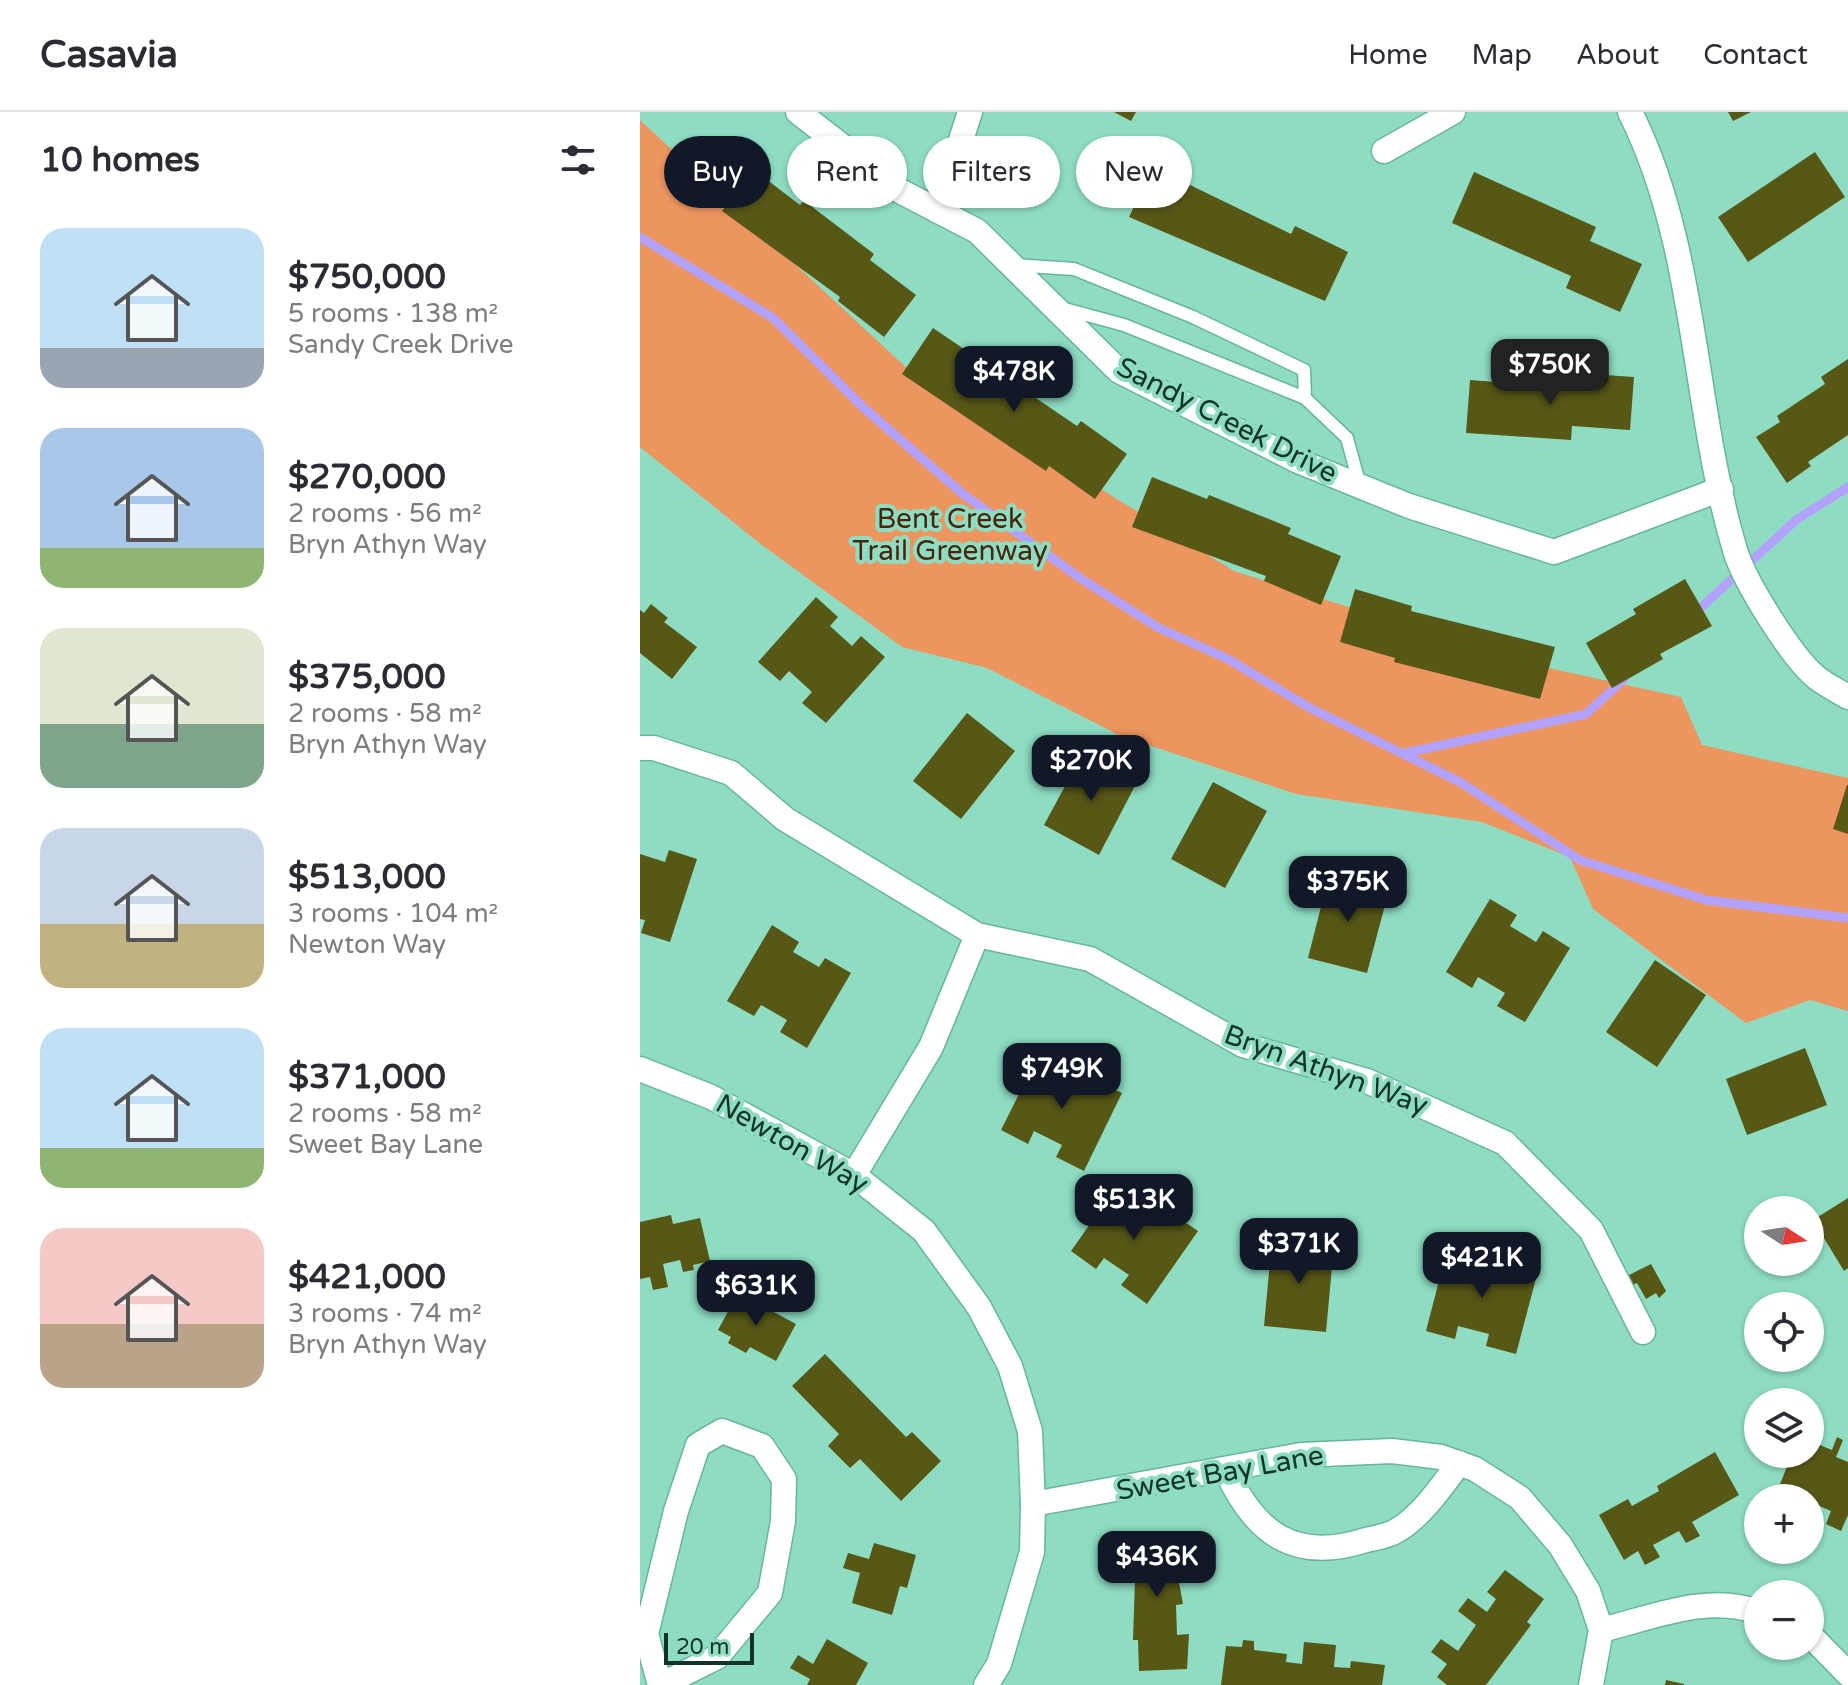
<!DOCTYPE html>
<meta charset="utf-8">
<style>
body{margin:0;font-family:"Varela Round",sans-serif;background:#f2f2f3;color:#2b2b33;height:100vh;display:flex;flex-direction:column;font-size:30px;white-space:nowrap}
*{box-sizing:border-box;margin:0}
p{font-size:26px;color:#7c7c81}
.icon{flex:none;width:44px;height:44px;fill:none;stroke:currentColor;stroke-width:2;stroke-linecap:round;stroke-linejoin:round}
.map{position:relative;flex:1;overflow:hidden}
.sheet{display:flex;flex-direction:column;background:#fff;width:640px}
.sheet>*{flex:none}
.top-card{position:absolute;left:24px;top:24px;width:760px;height:72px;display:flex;gap:16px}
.needle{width:52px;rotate:102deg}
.controls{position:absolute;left:1104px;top:1084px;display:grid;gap:16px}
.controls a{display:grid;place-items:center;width:80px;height:80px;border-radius:50%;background:#fff;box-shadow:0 2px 6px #0004;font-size:40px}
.scale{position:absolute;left:24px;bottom:20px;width:90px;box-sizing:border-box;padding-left:8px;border:4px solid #123329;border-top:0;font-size:22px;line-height:28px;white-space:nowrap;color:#123329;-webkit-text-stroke:6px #8eddc3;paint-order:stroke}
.price{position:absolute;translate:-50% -68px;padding:0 18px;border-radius:16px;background:#111827;color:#fff;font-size:26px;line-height:52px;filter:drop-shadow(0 2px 4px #0008)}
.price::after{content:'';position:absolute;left:50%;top:48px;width:24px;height:18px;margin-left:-12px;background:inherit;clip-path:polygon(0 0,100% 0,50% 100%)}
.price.active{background:#222;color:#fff}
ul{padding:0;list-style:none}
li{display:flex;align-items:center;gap:24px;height:200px;padding:0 40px}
li span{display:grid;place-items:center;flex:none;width:224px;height:160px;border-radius:24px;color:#555}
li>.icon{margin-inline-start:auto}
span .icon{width:96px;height:96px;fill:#fffc;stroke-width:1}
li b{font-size:34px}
h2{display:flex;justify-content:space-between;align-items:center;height:96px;padding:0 40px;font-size:34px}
.tag{padding:0 28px;border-radius:36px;background:#fff;box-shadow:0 2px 6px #0004;font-size:28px;line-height:72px}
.tag.active{background:#111827;color:#fff}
header{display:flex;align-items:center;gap:48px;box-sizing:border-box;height:112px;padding:0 40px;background:#fff;border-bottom:2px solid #e1e1e2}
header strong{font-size:38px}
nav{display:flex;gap:44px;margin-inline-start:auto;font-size:28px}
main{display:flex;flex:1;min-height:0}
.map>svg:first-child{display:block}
.green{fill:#ed955f}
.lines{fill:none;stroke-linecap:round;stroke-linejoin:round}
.stream{stroke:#b2a2fe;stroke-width:9}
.building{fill:#575816}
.service-casing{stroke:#67b59c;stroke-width:15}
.minor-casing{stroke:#67b59c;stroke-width:27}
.service{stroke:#fff;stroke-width:12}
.minor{stroke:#fff;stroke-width:24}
.labels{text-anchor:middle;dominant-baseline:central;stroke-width:8;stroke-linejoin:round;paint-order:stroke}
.street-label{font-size:28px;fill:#123329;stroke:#8eddc3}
.park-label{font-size:28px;fill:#49250e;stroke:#8eddc3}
</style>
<header>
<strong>Casavia</strong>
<nav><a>Home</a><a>Map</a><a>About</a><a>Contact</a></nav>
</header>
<main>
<section class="sheet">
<h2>10 homes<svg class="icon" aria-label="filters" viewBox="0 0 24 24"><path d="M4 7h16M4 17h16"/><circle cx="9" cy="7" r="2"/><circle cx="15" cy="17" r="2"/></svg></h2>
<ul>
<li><span style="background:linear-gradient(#bfe0f5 75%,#9aa5b1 0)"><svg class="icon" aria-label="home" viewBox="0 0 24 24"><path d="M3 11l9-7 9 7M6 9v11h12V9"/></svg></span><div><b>$750,000</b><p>5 rooms · 138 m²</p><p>Sandy Creek Drive</p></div></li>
<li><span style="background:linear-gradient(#a9c7e8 75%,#8fb573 0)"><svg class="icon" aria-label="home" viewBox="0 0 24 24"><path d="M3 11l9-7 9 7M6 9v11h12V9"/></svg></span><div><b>$270,000</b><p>2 rooms · 56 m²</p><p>Bryn Athyn Way</p></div></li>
<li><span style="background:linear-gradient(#dfe7d0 60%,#7fa58c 0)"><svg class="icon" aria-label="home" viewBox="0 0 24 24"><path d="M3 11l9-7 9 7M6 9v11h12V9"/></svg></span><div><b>$375,000</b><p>2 rooms · 58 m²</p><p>Bryn Athyn Way</p></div></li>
<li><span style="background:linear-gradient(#c9d6e8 60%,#c2b280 0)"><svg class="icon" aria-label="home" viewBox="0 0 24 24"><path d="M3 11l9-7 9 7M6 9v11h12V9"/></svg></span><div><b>$513,000</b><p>3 rooms · 104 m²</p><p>Newton Way</p></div></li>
<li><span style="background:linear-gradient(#bfe0f5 75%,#8fb573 0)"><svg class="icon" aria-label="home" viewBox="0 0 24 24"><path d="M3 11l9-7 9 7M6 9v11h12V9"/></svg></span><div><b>$371,000</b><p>2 rooms · 58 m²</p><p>Sweet Bay Lane</p></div></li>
<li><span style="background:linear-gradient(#f6c9c9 60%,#b9a48a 0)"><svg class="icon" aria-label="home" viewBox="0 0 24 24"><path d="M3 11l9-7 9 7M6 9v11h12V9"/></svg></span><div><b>$421,000</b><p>3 rooms · 74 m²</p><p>Bryn Athyn Way</p></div></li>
</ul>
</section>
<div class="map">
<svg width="1208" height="1573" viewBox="0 0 1208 1573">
<rect width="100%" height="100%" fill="#8eddc3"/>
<polygon class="green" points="0,8 271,260 594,459 886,551 1041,585 1062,633 1208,666 1208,899 1170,888 1106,911 953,797 930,745 842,710 656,682 481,624 347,556 262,535 118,430 0,335"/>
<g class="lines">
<g class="stream">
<polyline points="0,125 133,206 224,296 323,382 440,466 519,516 588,547 670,596 820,670 940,748 1066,788 1208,806"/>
<polyline points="1054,502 1156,408 1208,375"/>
<polyline points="765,641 946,602 984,567"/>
</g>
</g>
<g class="building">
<polygon points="474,0 496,0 491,9"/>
<polygon points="1088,0 1111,0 1093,9"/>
<polygon points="1175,40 1205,85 1108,150 1078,105"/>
<polygon points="513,55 651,122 655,114 708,140 685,189 489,105"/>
<polygon points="114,58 160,93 164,88 175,97 234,142 230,148 276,183 244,225 198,189 200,185 82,99"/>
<polygon points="834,60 956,115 950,129 1002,152 980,200 926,176 931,164 812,111"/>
<polygon points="293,216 437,314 441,309 487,342 455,387 409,354 406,359 262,262"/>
<polygon points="1208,247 1208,323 1168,350 1171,354 1147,371 1116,325 1140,310 1137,304 1185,272 1181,265"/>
<polygon points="935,261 994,265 990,318 932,314 931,328 826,321 830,268 934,276"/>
<polygon points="512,365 567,387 569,383 651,416 648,422 701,444 681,493 624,469 626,464 492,415"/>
<polygon points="1045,467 1072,514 1020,542 1023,547 972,576 946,531 996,502 993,497"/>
<polygon points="715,477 772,494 771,499 915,535 900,587 754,550 755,546 700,530"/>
<polygon points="176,485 198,505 190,514 212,534 221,524 245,545 186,611 162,591 172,580 149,559 140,569 118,550"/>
<polygon points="11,492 28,506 24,510 57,535 32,567 0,541 0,498 4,501"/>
<polygon points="327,601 375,639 321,707 273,669"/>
<polygon points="444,639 498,668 459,743 404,713"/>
<polygon points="573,670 627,699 585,776 531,747"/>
<polygon points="1207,673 1208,673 1208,722 1193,717"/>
<polygon points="29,738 57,747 30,830 1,821 5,808 0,807 0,742 25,750"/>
<polygon points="689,763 749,778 727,861 668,846"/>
<polygon points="850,787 877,803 870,814 896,830 903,819 930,836 885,910 857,894 865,881 838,865 832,876 806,860"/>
<polygon points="132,813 159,830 153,840 179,855 185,846 211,861 167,936 140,920 147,908 121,893 114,904 87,889"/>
<polygon points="1015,848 1066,883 1017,955 966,920"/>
<polygon points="1165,936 1187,993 1107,1023 1086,967"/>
<polygon points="400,940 428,954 423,965 450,978 455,968 482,981 444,1059 416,1045 422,1033 394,1019 388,1032 361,1018"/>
<polygon points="481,1068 507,1086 501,1095 525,1113 533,1102 558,1119 507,1192 481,1173 489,1163 464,1146 456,1157 431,1139"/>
<polygon points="1208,1086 1208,1156 1204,1159 1173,1108"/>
<polygon points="31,1103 33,1112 60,1106 70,1149 53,1153 54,1158 43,1160 40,1148 23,1152 28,1175 13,1178 10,1165 0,1167 0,1110"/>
<polygon points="632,1128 694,1133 686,1220 624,1214"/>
<polygon points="808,1134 839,1143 835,1155 865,1163 869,1151 898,1159 876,1242 846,1234 849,1222 818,1214 815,1227 786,1219"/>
<polygon points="1011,1152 1026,1179 1019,1186 1016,1181 1006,1187 997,1171 990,1174 985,1165"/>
<polygon points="98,1181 156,1212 136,1249 110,1235 106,1241 88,1231 91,1225 78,1218"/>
<polygon points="185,1242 266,1325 272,1320 301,1349 261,1389 220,1347 210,1356 188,1334 199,1322 152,1274"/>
<polygon points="1197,1325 1203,1328 1196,1345 1208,1350 1208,1403 1201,1419 1186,1412 1191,1399 1170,1390 1170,1386 1138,1377 1152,1342 1170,1342 1170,1329 1192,1338"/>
<polygon points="1075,1340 1099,1383 1052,1410 1060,1424 1046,1431 1039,1419 1013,1433 1020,1445 1005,1453 998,1439 984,1448 959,1403 988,1387 992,1394 1019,1379 1017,1374"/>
<polygon points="540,1421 541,1437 545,1436 547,1464 538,1465 543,1492 536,1493 537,1523 549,1522 547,1557 499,1559 498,1528 493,1528 495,1466 486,1466 484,1424"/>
<polygon points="234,1431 276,1443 267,1476 260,1474 252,1503 212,1491 220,1461 203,1456 208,1441 229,1447"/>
<polygon points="865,1458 904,1487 887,1510 891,1513 846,1573 807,1573 797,1565 807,1552 791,1540 801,1527 818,1539 836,1513 818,1499 828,1486 847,1500 856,1487 847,1480"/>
<polygon points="187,1527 228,1551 216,1573 167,1573 170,1567 150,1556 158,1543 173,1552"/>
<polygon points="603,1528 614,1529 614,1538 647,1542 646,1550 662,1552 664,1530 696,1533 694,1555 710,1556 711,1549 745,1553 742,1573 581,1573 586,1534 602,1535"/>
<polygon points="1026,1568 1044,1572 1044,1573 1025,1573"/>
</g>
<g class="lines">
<g class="service-casing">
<g id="service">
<polyline points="374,153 434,157 553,205 664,258 665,286"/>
<polyline points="421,196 484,213 665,286 707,326 720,374"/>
</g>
</g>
<g class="minor-casing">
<g id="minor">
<polyline points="158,0 260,79 337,119 479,259 658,349 769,394 914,440 1081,377"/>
<path d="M990 0C1058 135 1052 295 1095 438 1104 469 1152 546 1177 566 1186 573 1198 579 1208 585"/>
<polyline points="744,39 813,0"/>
<polyline points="298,99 330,0"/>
<polyline points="0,636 14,636 91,661 145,707 337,823 450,847 603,933 727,969 865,1031 951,1118 1003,1220"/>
<polyline points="0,957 71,985 214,1063 284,1119 339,1195 370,1254 390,1319 393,1392 392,1440 359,1552 346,1573"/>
<polyline points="214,1063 291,935 337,823"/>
<path d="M586 1358C615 1422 655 1451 726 1428 735 1426 748 1424 756 1419 781 1405 802 1374 819 1351"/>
<polyline points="393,1392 661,1343 752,1339 801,1345 835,1357 880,1386 920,1433 948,1479 961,1518 951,1573"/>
<path d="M961 1518C1011 1506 1068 1481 1118 1500"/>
<polyline points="1170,1523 1208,1562"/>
<polyline points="20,1573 6,1522 36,1399 58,1333 82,1319 122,1334 144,1367 143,1409 130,1481 77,1545 21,1573"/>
</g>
</g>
<use href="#service" class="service"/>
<use href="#minor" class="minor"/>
</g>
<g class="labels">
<g class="street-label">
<text transform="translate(587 308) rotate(27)">Sandy Creek Drive</text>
<text transform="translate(686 958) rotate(20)">Bryn Athyn Way</text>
<text transform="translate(152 1032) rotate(30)">Newton Way</text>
<text transform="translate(580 1361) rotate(-10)">Sweet Bay Lane</text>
</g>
<g class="park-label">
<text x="310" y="407">Bent Creek<tspan x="310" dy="32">Trail Greenway</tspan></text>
</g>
</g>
</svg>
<div class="controls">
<a><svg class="needle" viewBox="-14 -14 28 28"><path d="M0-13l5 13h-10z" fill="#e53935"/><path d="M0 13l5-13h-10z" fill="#7c7c81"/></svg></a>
<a><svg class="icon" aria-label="locate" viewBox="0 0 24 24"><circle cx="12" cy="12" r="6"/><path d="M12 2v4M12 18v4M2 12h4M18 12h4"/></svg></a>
<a><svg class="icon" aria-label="layers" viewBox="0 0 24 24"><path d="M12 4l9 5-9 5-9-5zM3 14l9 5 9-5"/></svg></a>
<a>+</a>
<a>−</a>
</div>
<div class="scale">20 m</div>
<b class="price active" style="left:910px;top:295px">$750K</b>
<b class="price" style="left:374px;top:302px">$478K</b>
<b class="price" style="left:451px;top:691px">$270K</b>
<b class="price" style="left:708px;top:812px">$375K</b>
<b class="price" style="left:422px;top:999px">$749K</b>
<b class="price" style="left:494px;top:1130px">$513K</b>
<b class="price" style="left:659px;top:1174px">$371K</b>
<b class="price" style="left:842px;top:1188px">$421K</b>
<b class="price" style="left:116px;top:1216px">$631K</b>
<b class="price" style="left:517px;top:1487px">$436K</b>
<div class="top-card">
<a class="tag active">Buy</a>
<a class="tag">Rent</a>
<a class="tag">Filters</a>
<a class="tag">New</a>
</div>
</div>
</main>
